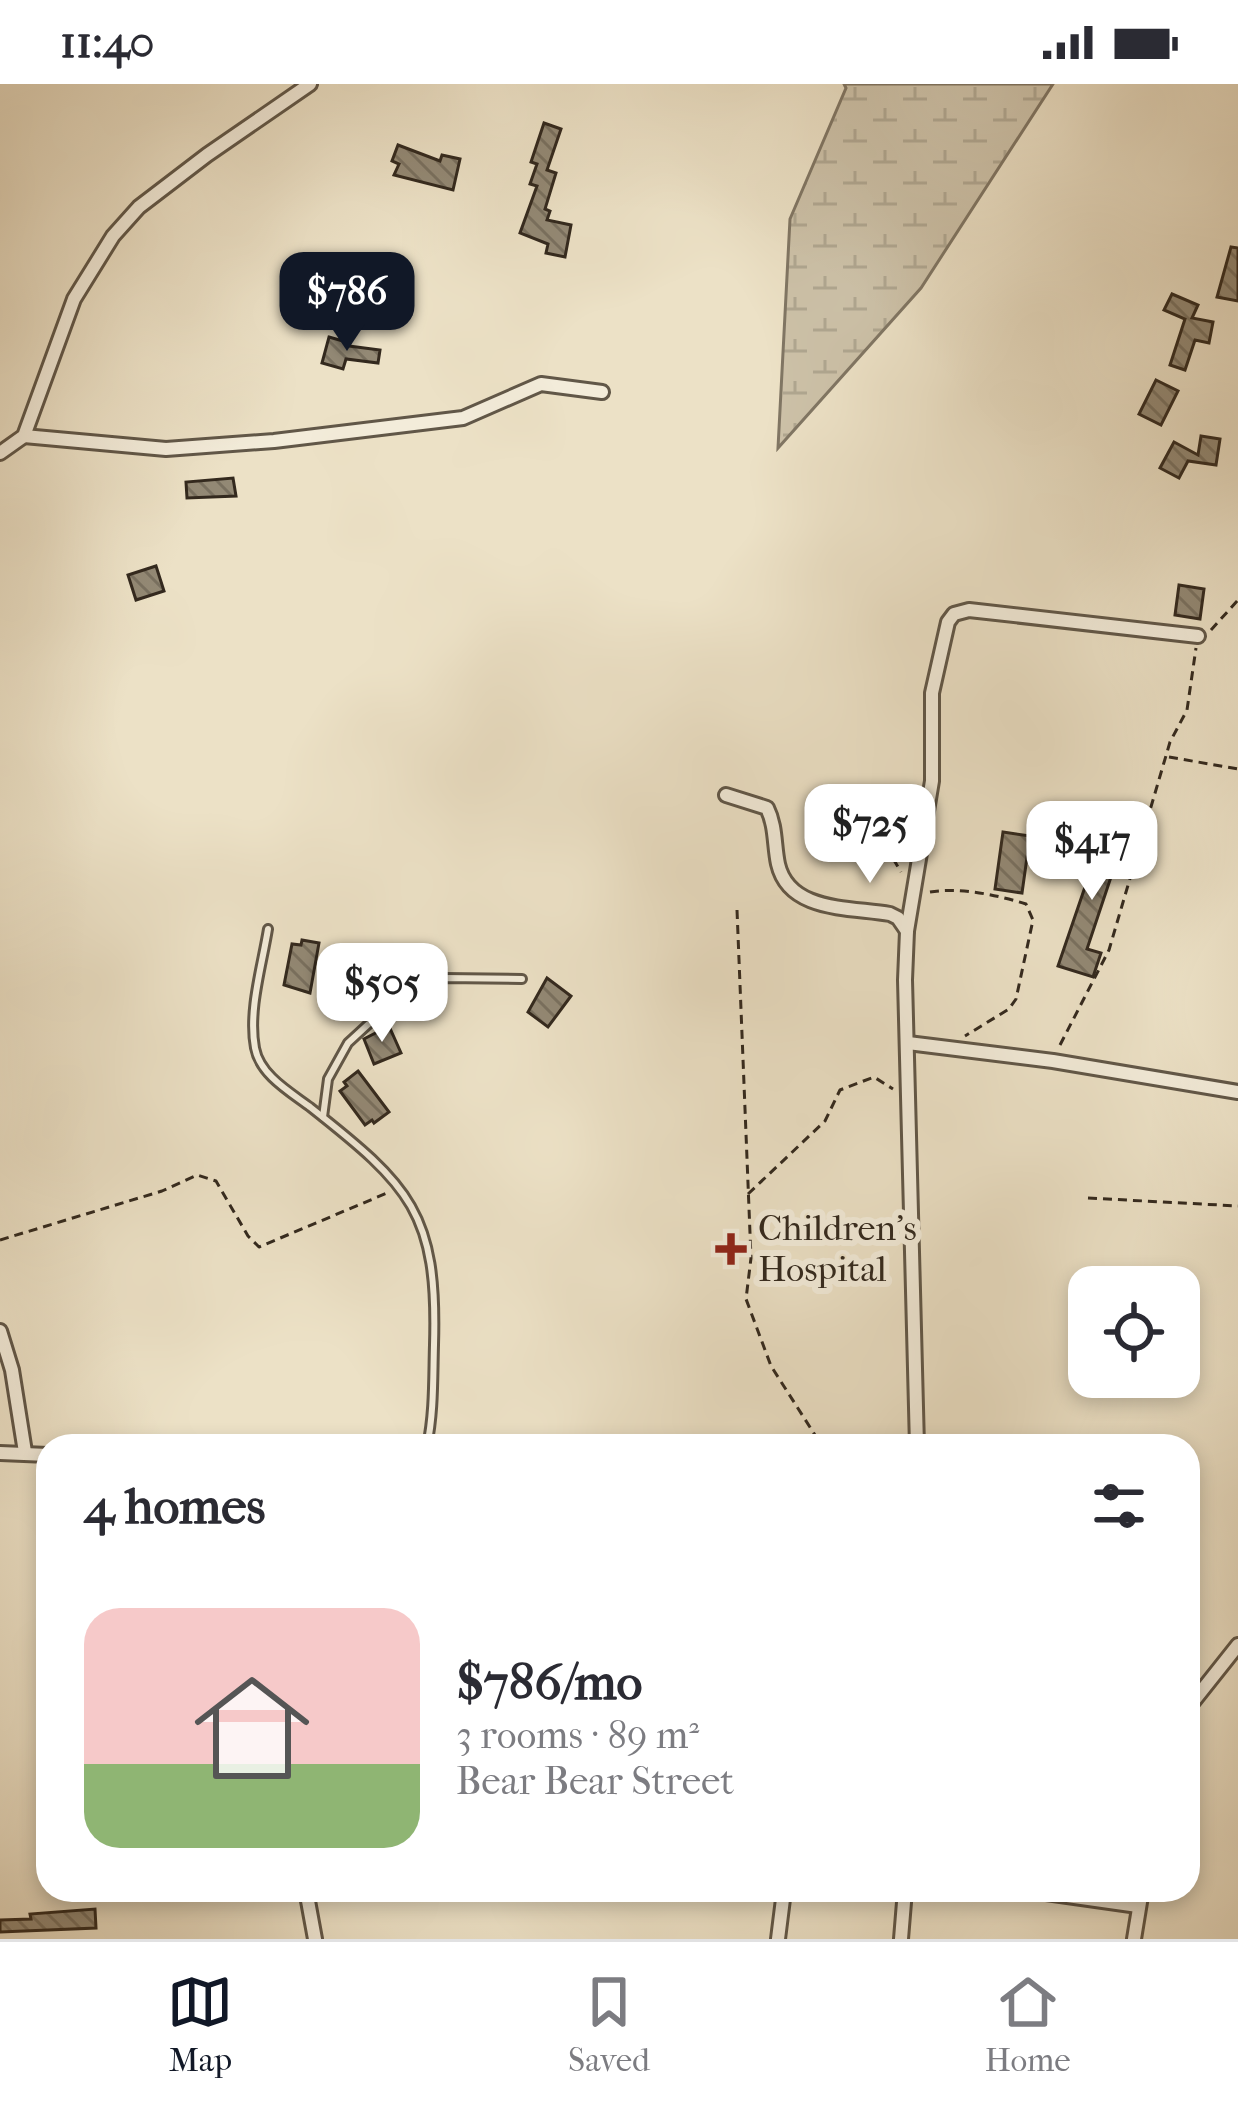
<!DOCTYPE html>
<meta charset="utf-8">
<style>
body{margin:0;font-family:"IM FELL French Canon",serif;background:#f2f2f3;color:#2b2b33;height:100vh;display:flex;flex-direction:column;font-size:45px;white-space:nowrap}
*{box-sizing:border-box;margin:0}
p{font-size:39px;color:#7c7c81}
.icon{flex:none;width:66px;height:66px;fill:none;stroke:currentColor;stroke-width:2;stroke-linecap:round;stroke-linejoin:round}
.map{position:relative;flex:1;overflow:hidden}
.sheet{position:absolute;left:36px;top:1350px;width:1164px;height:468px;display:flex;flex-direction:column;background:#fff;border-radius:36px;box-shadow:0 6px 18px #0003}
.sheet>*{flex:none}
.controls{position:absolute;left:1068px;top:1182px;display:grid;gap:24px}
.controls a{display:grid;place-items:center;width:132px;height:132px;border-radius:24px;background:#fff;box-shadow:0 6px 18px #0003;font-size:60px}
.price{position:absolute;translate:-50% -102px;padding:0 27px;border-radius:24px;background:#fff;color:#222;font-size:39px;line-height:78px;filter:drop-shadow(0 3px 6px #0008)}
.price::after{content:'';position:absolute;left:50%;top:72px;width:36px;height:27px;margin-left:-18px;background:inherit;clip-path:polygon(0 0,100% 0,50% 100%)}
.price.selected{background:#111827;color:#fff}
ul{padding:0;list-style:none}
li{display:flex;align-items:center;gap:36px;height:300px;padding:0 48px}
li+li{border-top:3px solid #e1e1e2}
li span{display:grid;place-items:center;flex:none;width:336px;height:240px;border-radius:36px;color:#555}
li>.icon{margin-inline-start:auto}
span .icon{width:144px;height:144px;fill:#fffc;stroke-width:1}
li b{font-size:51px}
h2{display:flex;justify-content:space-between;align-items:center;height:144px;padding:0 48px;font-size:51px}
.status{display:flex;justify-content:space-between;align-items:center;height:84px;padding:0 60px;background:#fff;direction:ltr}
.status svg{height:33px;fill:currentColor}
.tabs{display:flex;justify-content:space-around;align-items:center;height:168px;border-top:3px solid #e1e1e2;background:#fff;font-size:33px;color:#7c7c81}
.tabs a{display:grid;justify-items:center;gap:6px}
.tabs .selected{color:#111827}
.map>svg:first-child{display:block}
.wetland{fill:url(#wetland-marsh);stroke:#807664;stroke-width:3}
.building{fill:url(#building-back-hatch);stroke:#33291e;stroke-width:3}
.lines{fill:none;stroke-linecap:round;stroke-linejoin:round}
.lane-casing{stroke:#615748;stroke-width:12}
.street-casing{stroke:#615748;stroke-width:18}
.path{stroke:#33291e;stroke-width:3;stroke-dasharray:9 6;stroke-linecap:butt}
.lane{stroke:#f3ecda;stroke-width:6}
.street{stroke:#f3ecda;stroke-width:12}
.poi-dot{fill:#8f2418;stroke:#f3ecda;stroke-width:4.5}
.labels{text-anchor:middle;dominant-baseline:central;stroke-width:12;stroke-linejoin:round;paint-order:stroke}
.poi-label{font-size:36px;fill:#33291e;stroke:#f3ecda;text-anchor:start}
</style>
<div class="status"><b>11:40</b><svg viewBox="0 0 49 12"><path d="M0 12V9h3v3zM5 12V6h3v6zM10 12V3h3v9zM15 12V0h3v12zM26 1h20v11H26zM47 4h2v5h-2z"/></svg></div>
<div class="map">
<svg width="1238" height="1855" viewBox="0 0 1238 1855">
<defs>
<pattern id="wetland-marsh" width="20" height="14" patternUnits="userSpaceOnUse" patternTransform="scale(3)"><rect width="20" height="14" fill="#cdc2a9"/><path d="M1 5h8M5 5V1M11 12h8M15 12V8" fill="none" stroke="#b0a791"/></pattern>
<pattern id="building-back-hatch" width="6" height="6" patternUnits="userSpaceOnUse" patternTransform="scale(3)"><rect width="6" height="6" fill="#938975"/><path d="M-1 5l2 2M0 0l6 6M5-1l2 2" fill="none" stroke="#79705f"/></pattern>
</defs>
<rect width="100%" height="100%" fill="#ece1c6"/>
<filter id="stains"><feTurbulence type="fractalNoise" baseFrequency=".00167" numOctaves="4"/><feColorMatrix values="0 0 0 0 .2 0 0 0 0 .09 0 0 0 0 .02 0 0 0 .5 -.17"/></filter>
<radialGradient id="worn" r=".72"><stop offset=".6" stop-color="#630" stop-opacity="0"/><stop offset="1" stop-color="#630" stop-opacity=".3"/></radialGradient>
<polygon class="wetland" points="844,0 1053,0 921,204 778,364 790,135 846,4"/>
<g class="building">
<polygon points="544,39 561,45 547,86 556,89 545,125 550,127 547,136 571,141 565,173 546,169 548,160 520,149 537,102 530,100 537,80 531,78"/>
<polygon points="398,61 440,77 442,71 460,75 453,106 394,91 399,80 392,77"/>
<polygon points="1231,163 1238,164 1238,217 1217,213"/>
<polygon points="1172,210 1198,221 1192,234 1213,238 1209,259 1195,256 1185,286 1170,281 1185,235 1164,226"/>
<polygon points="329,253 350,259 349,262 380,266 378,279 346,275 343,285 322,279"/>
<polygon points="1156,296 1178,307 1161,341 1139,330"/>
<polygon points="1201,352 1220,355 1216,381 1188,377 1179,394 1160,384 1174,358 1198,371"/>
<polygon points="233,394 236,412 187,414 186,398"/>
<polygon points="156,482 164,507 136,516 128,491"/>
<polygon points="1179,501 1204,505 1200,535 1175,531"/>
<polygon points="1113,721 1124,725 1111,763 1120,766 1087,865 1101,869 1093,893 1058,882"/>
<polygon points="1003,748 1030,752 1022,809 995,805"/>
<polygon points="302,856 319,859 310,909 284,901 292,860 301,861"/>
<polygon points="547,894 571,912 548,943 528,928"/>
<polygon points="389,942 401,969 374,980 364,955"/>
<polygon points="358,987 389,1028 374,1039 372,1036 365,1041 340,1007 347,1002 344,998"/>
<polygon points="95,1825 96,1844 0,1848 0,1836 31,1835 30,1830"/>
</g>
<g class="lines">
<g class="lane-casing">
<g id="lane">
<path d="M268 845C262 882 248 927 255 964 260 991 290 1008 310 1023 410 1102 438 1129 434 1261 433 1295 434 1329 427 1362"/>
<polyline points="323,1033 328,995 348,959 400,911 443,894 522,895"/>
</g>
</g>
<g class="street-casing">
<g id="street">
<polyline points="24,352 166,365 274,357 463,334 541,300 602,308"/>
<polyline points="0,369 24,352 74,215 113,152 139,123 207,71 310,0"/>
<path d="M726 711 767 724C776 742 774 761 778 780 789 828 849 823 890 830L898 834 907 847"/>
<polyline points="908,959 1053,977 1238,1008"/>
<polyline points="0,1247 12,1286 25,1368"/>
<polyline points="917,1362 905,896 907,847 932,697 932,609 948,538 954,530 969,526 1198,552"/>
<polyline points="0,1369 48,1371"/>
<polyline points="1188,1624 1238,1561"/>
<polyline points="306,1806 315,1855"/>
<polyline points="1025,1806 1138,1822"/>
<polyline points="778,1855 784,1807"/>
<polyline points="901,1855 905,1806"/>
<polyline points="1134,1855 1142,1806"/>
</g>
</g>
<g class="path">
<polyline points="1211,546 1238,516"/>
<polyline points="1169,673 1238,685"/>
<polyline points="812,755 832,752 885,761 901,788"/>
<path d="M930 808C960 803 997 811 1026 820L1033 836 1016 915 1009 925 965 952"/>
<polyline points="737,826 751,1174 746,1215 771,1282 822,1362"/>
<polyline points="1060,961 1109,866 1170,658 1187,626 1196,564"/>
<polyline points="748,1110 825,1037 840,1006 874,993 893,1005"/>
<polyline points="1088,1114 1238,1122"/>
<polyline points="0,1156 162,1107 197,1091 216,1097 248,1152 259,1163 387,1109"/>
</g>
<use href="#lane" class="lane"/>
<use href="#street" class="street"/>
</g>
<path class="poi-dot" d="M725 1147h12v12h12v12h-12v12h-12v-12h-12v-12h12z"/>
<g class="labels">
<g class="poi-label">
<text x="758" y="1144">Children's<tspan x="758" dy="41">Hospital</tspan></text>
</g>
</g>
<rect width="100%" height="100%" filter="url(#stains)"/>
<rect width="100%" height="100%" fill="url(#worn)"/>
</svg>
<div class="controls">
<a><svg class="icon" aria-label="locate" viewBox="0 0 24 24"><circle cx="12" cy="12" r="6"/><path d="M12 2v4M12 18v4M2 12h4M18 12h4"/></svg></a>
</div>
<b class="price selected" style="left:347px;top:270px">$786</b>
<b class="price" style="left:870px;top:802px">$725</b>
<b class="price" style="left:1092px;top:819px">$417</b>
<b class="price" style="left:382px;top:961px">$505</b>
<section class="sheet">
<h2>4 homes<svg class="icon" aria-label="filters" viewBox="0 0 24 24"><path d="M4 7h16M4 17h16"/><circle cx="9" cy="7" r="2"/><circle cx="15" cy="17" r="2"/></svg></h2>
<ul>
<li><span style="background:linear-gradient(#f6c9c9 65%,#8fb573 0)"><svg class="icon" aria-label="home" viewBox="0 0 24 24"><path d="M3 11l9-7 9 7M6 9v11h12V9"/></svg></span><div><b>$786/mo</b><p>3 rooms · 89 m²</p><p>Bear Bear Street</p></div></li>
</ul>
</section>
</div>
<nav class="tabs">
<a class="selected"><svg class="icon" aria-label="map" viewBox="0 0 24 24"><path d="M3 6l6-2 6 2 6-2v14l-6 2-6-2-6 2zM9 4v14M15 6v14"/></svg>Map</a>
<a><svg class="icon" aria-label="saved" viewBox="0 0 24 24"><path d="M7 4h10v16l-5-4-5 4z"/></svg>Saved</a>
<a><svg class="icon" aria-label="home" viewBox="0 0 24 24"><path d="M3 11l9-7 9 7M6 9v11h12V9"/></svg>Home</a>
</nav>
